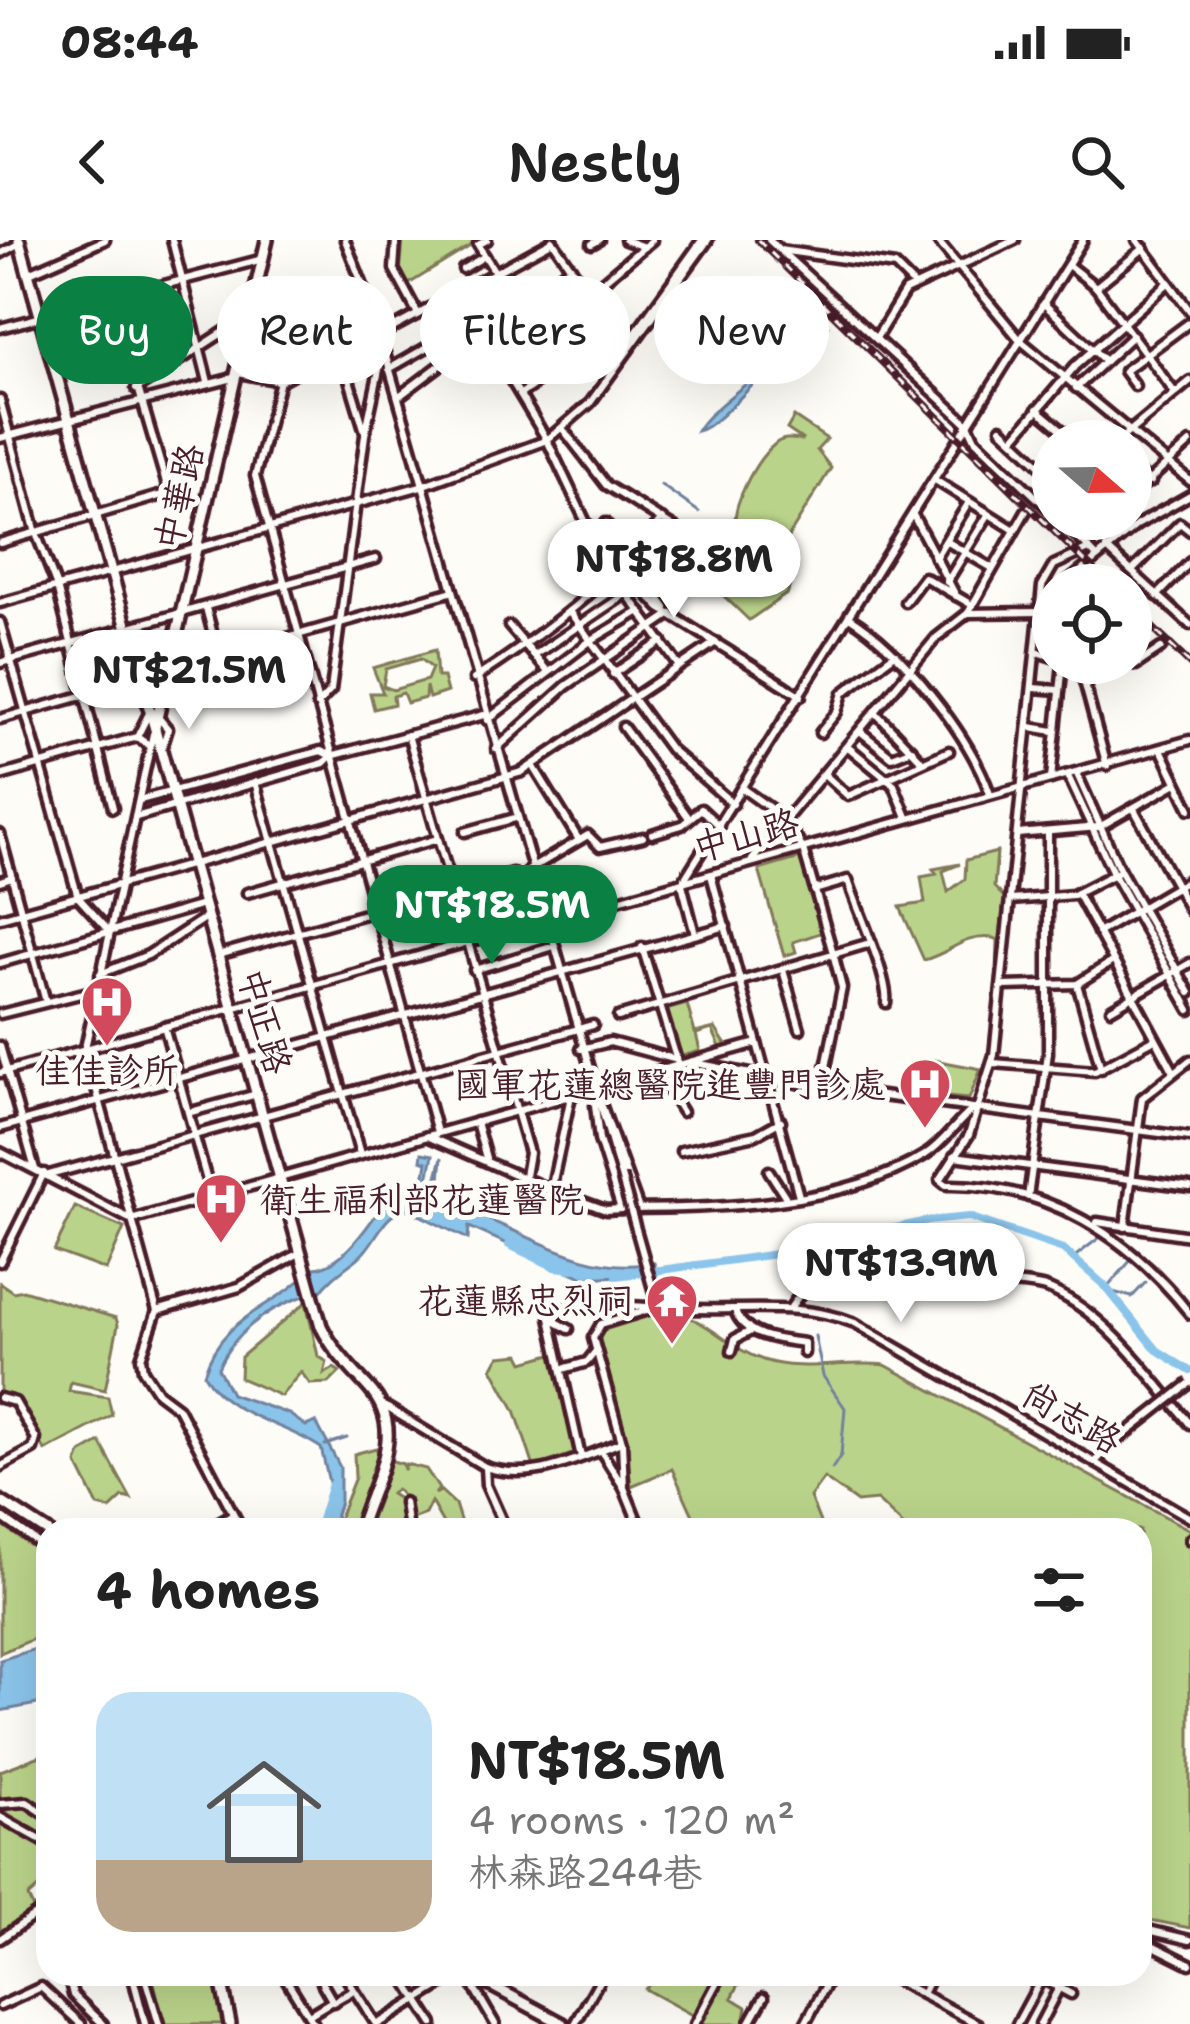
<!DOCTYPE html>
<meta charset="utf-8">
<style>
body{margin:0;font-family:"Shantell Sans","LXGW WenKai TC",sans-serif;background:#f2f2f2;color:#222;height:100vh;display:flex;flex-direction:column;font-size:45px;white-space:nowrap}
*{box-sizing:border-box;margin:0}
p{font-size:39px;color:#767676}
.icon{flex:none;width:66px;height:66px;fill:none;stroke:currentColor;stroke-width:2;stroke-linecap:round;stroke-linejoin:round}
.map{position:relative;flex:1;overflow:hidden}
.details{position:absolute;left:36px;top:1278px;width:1116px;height:468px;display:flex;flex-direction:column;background:#fff;border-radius:36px;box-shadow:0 12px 48px #0002}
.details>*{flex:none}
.top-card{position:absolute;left:36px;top:36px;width:1119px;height:108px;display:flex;gap:24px}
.needle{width:78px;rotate:110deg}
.tools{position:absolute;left:1032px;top:180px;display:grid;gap:24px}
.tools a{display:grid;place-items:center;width:120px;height:120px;border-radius:50%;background:#fff;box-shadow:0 12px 48px #0002;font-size:60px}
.price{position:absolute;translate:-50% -102px;padding:0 27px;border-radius:42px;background:#fff;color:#222;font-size:39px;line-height:78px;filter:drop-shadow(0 3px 6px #0008)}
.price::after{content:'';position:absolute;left:50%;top:72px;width:36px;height:27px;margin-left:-18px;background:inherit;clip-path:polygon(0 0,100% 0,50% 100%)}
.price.selected{background:#0b8043;color:#fff}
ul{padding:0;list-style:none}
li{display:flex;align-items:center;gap:36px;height:300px;padding:0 60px}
li span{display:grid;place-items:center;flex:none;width:336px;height:240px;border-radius:36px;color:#555}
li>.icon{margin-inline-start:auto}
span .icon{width:144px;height:144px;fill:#fffc;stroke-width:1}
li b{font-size:51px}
h2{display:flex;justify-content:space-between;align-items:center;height:144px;padding:0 60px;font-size:51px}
.chip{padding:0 42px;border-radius:54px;background:#fff;box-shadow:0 12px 48px #0002;font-size:42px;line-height:108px}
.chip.selected{background:#0b8043;color:#fff}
.status{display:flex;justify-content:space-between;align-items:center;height:84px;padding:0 60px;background:#fff;direction:ltr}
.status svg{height:33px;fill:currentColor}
header{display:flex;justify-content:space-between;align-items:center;height:156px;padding:0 60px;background:#fff;font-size:54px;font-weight:600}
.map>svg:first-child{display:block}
.green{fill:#bad38a;stroke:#82795a;stroke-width:3;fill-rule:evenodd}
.water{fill:#8bc4ea;stroke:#71829e;stroke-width:3}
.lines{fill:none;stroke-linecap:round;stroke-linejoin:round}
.stream{stroke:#71829e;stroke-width:3}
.river{stroke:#8bc4ea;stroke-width:8}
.minor-casing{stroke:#4a1f2b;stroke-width:15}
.major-casing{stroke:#4a1f2b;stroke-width:18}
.minor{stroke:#fdfcf7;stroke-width:6}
.major{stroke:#fdfcf7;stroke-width:9}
.rail-casing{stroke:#4a1f2b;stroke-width:8}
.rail{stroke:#fdfcf7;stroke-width:3;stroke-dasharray:9;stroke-linecap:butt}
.minor-bridge-casing{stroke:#4a1f2b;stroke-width:15;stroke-linecap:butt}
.minor-bridge{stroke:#fdfcf7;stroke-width:6}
.labels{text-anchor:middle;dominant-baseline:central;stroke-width:10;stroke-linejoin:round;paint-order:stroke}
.street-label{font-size:36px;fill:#4a1f2b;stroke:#fdfcf7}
.poi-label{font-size:36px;fill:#4a1f2b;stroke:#fdfcf7;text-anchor:end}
</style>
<div class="status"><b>08:44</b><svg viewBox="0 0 49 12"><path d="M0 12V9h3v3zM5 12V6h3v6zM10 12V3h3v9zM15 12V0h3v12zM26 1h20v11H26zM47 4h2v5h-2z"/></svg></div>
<header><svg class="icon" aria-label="back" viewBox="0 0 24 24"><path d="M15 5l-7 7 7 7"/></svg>Nestly<svg class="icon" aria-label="search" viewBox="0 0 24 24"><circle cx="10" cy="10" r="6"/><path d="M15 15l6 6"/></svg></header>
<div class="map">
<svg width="1190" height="1784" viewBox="0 0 1190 1784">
<rect width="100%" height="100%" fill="#fdfcf7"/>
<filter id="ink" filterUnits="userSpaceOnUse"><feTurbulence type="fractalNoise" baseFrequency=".00833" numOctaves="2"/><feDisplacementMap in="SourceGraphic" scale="24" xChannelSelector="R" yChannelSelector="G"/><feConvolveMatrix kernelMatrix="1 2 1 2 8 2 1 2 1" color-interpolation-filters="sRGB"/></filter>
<g filter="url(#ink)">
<g class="green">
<polygon points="403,0 480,0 407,45 400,34"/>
<polygon points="317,66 344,74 347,100 298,88 303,73"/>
<path d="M794 177 827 199 817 210 831 228 780 310 754 305 736 289C730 267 756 219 775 204 783 197 793 199 803 200L787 189Z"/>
<polygon points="757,328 763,348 784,340 790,344 788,353 749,380 724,356 740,336"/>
<path d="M435 410 437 437H443L447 452 429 458 426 446 425 458 407 463 403 453 393 456 394 464 374 469 370 453H383L373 428ZM421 419 432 428 427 440 393 450 383 446 386 429Z"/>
<path d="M997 612 994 647 1004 657 997 733 998 700 994 698C963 694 951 713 924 720L900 667 925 663 921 637 937 634 933 629 960 624 943 631 948 652 965 639 966 620Z"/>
<polygon points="800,618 823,692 793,702 796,712 784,716 759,630"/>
<polygon points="687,764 695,793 715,788 726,805 720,807 712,789 696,794 700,811 679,817 666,770"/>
<polygon points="934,820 981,829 969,859 913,854 917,825"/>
<polygon points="75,967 124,988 106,1030 54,1011"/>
<polygon points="0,1043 13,1052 23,1050 116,1078 118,1085 105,1150 71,1142 69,1151 108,1157 112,1175 45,1211 20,1159 0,1154"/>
<polygon points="306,1062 318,1116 327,1122 324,1134 334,1128 340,1132 329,1143 310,1144 301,1132 281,1156 240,1138 241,1117"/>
<path d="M663 1071C705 1074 725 1107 763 1120 803 1133 844 1120 885 1125L1190 1290V1688L1140 1678V1290H908L877 1260 857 1262 824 1238 810 1257 823 1290H714L712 1279 695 1280 672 1229 631 1246 625 1193 598 1092Z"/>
<polygon points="555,1113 578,1212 534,1227 515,1170 492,1128 500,1116 520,1114 524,1122"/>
<polygon points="100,1202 131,1259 123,1257 110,1269 98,1266 77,1224 81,1213"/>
<polygon points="376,1208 382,1220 359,1290 334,1290 355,1237 354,1214"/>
<polygon points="389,1220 403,1224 404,1230 406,1224 426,1229 439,1249 435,1254 441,1251 455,1264 463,1290 442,1290 444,1285 431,1262 425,1274 409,1280 406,1260 396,1249 391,1254 402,1261 407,1290 364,1290"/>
<polygon points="0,1284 48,1318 48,1393 0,1413"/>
<polygon points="48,1513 48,1597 0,1569 0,1531"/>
<polygon points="0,1582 48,1608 48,1639 28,1657 34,1670 0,1692"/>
<polygon points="152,1734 215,1734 222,1784 164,1784"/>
<polygon points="659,1734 718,1734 691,1784 692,1775 645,1749"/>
<polygon points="723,1736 739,1744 732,1758 747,1767 744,1784 698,1784"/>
</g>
<g class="water">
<path d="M815 74 828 86 822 92C788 94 726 185 697 191 720 154 786 128 790 84Z"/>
<path d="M422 913 433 915 424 957 432 956 442 917 438 962C512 979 575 1038 654 1023L657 1034 584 1038 469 987 468 999 407 969C381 974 377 1003 358 1018 343 1030 331 1037 320 1052 277 1061 236 1088 218 1128L231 1154 289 1174 306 1186 316 1182 340 1227V1262L331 1290H321L331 1251 321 1208C282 1181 227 1177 204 1134 223 1074 271 1071 314 1028 343 1027 372 980 389 956L422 952 427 922 421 920Z"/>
<polygon points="48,1405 48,1462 0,1471 0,1420"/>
</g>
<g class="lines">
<g class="stream">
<polyline points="661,245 699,272"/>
<polyline points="337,426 355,305"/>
<polyline points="784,1013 790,1041"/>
<polyline points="1073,1018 1099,998"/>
<polyline points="1107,1048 1131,1020"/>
<polyline points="1109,1051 1132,1057 1146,1042"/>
<polyline points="815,1096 823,1136 845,1168 841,1215 832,1229"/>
<polyline points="325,1205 347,1198"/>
</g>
<g class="river">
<polyline points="509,1005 555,1027 573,1029"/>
<polyline points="617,1036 784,1013 927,981 969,977 1063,1009 1105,1046 1157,1110 1190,1131"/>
<polyline points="318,1290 332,1244"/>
</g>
<g class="minor-casing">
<g id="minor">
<polyline points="172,0 208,142"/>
<polyline points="345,0 373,71 621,936"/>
<polyline points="396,0 394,29 418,74"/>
<polyline points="487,0 478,5 495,32"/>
<polyline points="552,0 628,110"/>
<polyline points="625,0 644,7"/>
<polyline points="769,0 968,184 975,199 1053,273"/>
<polyline points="937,0 1020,100 1190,241"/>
<polyline points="1137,0 1190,71"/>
<polyline points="592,4 599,0"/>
<polyline points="779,10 895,26 914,45"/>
<polyline points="0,14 18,4"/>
<polyline points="1068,25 1096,47 1175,153"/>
<polyline points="463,29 485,16"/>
<polyline points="27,34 105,0"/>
<polyline points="1096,47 1144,8"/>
<polyline points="542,48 586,107"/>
<polyline points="458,52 547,200 592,295 660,368 801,456"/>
<polyline points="589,53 652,0"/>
<polyline points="1043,63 1105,121"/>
<polyline points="0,88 263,19"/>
<polyline points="876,98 905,51 1015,0"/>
<polyline points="625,107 702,0"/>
<polyline points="340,110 365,192"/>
<polyline points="389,129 474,80"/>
<polyline points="238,133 280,141 370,93 391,89 553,1"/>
<polyline points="280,141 255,236 437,892"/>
<polyline points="1135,146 1124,131 1190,82"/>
<polyline points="1076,148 1133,95"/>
<polyline points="136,149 233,86 245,87"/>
<polyline points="521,154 613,88"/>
<polyline points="398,157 571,27"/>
<polyline points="0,160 36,293 57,347 113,568"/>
<polyline points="1037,169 1075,201"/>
<polyline points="562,188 606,245 697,302 705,311 694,330"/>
<polyline points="1001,188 1053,237"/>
<polyline points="0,198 233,138"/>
<polyline points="1013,199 1075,126 1168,43"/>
<polyline points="1118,201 1190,141"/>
<polyline points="1131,227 1151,242"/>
<polyline points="935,240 1013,289"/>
<polyline points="1131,257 1190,203"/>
<polyline points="913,275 956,356"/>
<polyline points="1060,279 1097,317"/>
<polyline points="606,283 666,368"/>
<polyline points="1078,296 1098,279"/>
<polyline points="946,301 992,328"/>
<polyline points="0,303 169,253 112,59"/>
<polyline points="642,304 685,336 677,356"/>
<polyline points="1106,308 1190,385"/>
<path d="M1089 309 1054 325 1042 346 994 815 969 895 940 940 946 945C1046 943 1130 997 1190 1074"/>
<polyline points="935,318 969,262"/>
<polyline points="1132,331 1180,283 1190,291"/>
<polyline points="613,334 678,425"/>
<polyline points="947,342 988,275"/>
<polyline points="1064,345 1137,285 1190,255"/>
<polyline points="1157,356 1190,322"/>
<polyline points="1042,359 1053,352"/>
<polyline points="905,362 924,337 972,365"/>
<polyline points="0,363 421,246 547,200 590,163 708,0"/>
<polyline points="206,368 219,417"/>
<polyline points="569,371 670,509 733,564"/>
<polyline points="968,373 1040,372"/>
<path d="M849 377C902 410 970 495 990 554"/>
<polyline points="0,382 78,657 109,691"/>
<polyline points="509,386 548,432"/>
<polyline points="1037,412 1053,417"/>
<polyline points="534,416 627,353"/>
<polyline points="0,423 376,319"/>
<polyline points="1079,423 1107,526"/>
<polyline points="1136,425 1161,408"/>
<polyline points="613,434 662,401"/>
<path d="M474 439C543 394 610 344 662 279"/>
<polyline points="1034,448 1059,450"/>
<polyline points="317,465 331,450 365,195 383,111"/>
<polyline points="877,474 920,519"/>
<polyline points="158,477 168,489 162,508"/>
<polyline points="0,479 450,352"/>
<polyline points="487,480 590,401 640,371"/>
<polyline points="623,487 689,578"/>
<polyline points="1030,487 1054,491"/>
<polyline points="861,492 892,517 912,509"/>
<polyline points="820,493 837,472 843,453 895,414"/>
<polyline points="153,494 85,808 157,1071 141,1118 143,1130 158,1153 178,1168 242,1290"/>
<polyline points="408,495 529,913 525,936"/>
<polyline points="137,497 149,473"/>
<polyline points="848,507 894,545 907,577"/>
<polyline points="496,509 566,446 671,374"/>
<polyline points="1161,509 1190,569"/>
<polyline points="331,516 484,475"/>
<polyline points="534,527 579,600"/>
<polyline points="824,534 848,556 949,511"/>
<polyline points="1077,534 1120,630 1190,753"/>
<polyline points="0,536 137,497 150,506"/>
<polyline points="1068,536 1114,635 1190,770"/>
<polyline points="1051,539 1063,423"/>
<polyline points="255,542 360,914"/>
<polyline points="743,549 785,579 803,609 833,713 842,748 822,847"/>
<polyline points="1134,569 1190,671"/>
<polyline points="136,577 324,523 331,516 321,511 140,560"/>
<polyline points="465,592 515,578"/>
<polyline points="0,594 46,762"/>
<polyline points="652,594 682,585 701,569 719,586"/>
<polyline points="1017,594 1099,587 1175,544"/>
<polyline points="752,620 936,398 968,373 1026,271"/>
<polyline points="529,630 588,595 600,607 643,597"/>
<polyline points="711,635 799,956"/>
<polyline points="685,638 1083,0"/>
<polyline points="0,641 12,637"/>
<polyline points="682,644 695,694"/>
<path d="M814 650 848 640C857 669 890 740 886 763"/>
<polyline points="247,653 438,599"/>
<polyline points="1077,653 1174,832"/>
<polyline points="1011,660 1073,655 1116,633"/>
<polyline points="0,678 522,532 716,402"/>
<polyline points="1098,693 1190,639"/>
<polyline points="642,707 678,824"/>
<polyline points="218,715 512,633"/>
<polyline points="0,723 203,665"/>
<polyline points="474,730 551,707"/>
<polyline points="783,730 800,789"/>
<polyline points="100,734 148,715 206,677"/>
<polyline points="1077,744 1101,829"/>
<polyline points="1004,746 1077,744 1113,721"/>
<polyline points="1111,769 1190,723"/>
<polyline points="0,774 96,750"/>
<polyline points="618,777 867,704"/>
<polyline points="164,786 211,955"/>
<polyline points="0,806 35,929"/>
<polyline points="581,809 610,802 674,819"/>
<polyline points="695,823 822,848 1190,897"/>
<polyline points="993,823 1095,831 1155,799"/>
<polyline points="657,832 682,872"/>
<polyline points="0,833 1190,500"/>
<polyline points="599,858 639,969"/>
<path d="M595 865 599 900 621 969C718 968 840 967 925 915 944 903 955 884 972 870"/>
<polyline points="191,872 257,854"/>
<polyline points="476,882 486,918"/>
<polyline points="0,888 726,686"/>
<polyline points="427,896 551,950 606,970 621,969"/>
<polyline points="681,911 756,895 781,881"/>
<polyline points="0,912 128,978"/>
<polyline points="954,916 1190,947"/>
<polyline points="769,931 785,956"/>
<polyline points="49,935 593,785"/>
<polyline points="551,950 571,856"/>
<polyline points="1028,957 1048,813 1048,594"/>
<polyline points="131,980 757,803"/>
<polyline points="1097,982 1190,996"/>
<polyline points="1125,987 1142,858 1190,820"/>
<polyline points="0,1022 44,933"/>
<path d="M656 1060 658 1067C725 1075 792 1058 855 1083L1190 1278"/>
<path d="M791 1067 803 1050C852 1049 1015 1033 1051 1050 1108 1075 1151 1138 1190 1184"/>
<polyline points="157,1071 239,1047 301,1012"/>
<path d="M736 1073C746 1097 780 1100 804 1103V1113"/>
<polyline points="556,1075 556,1082 569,1089"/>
<polyline points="732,1111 735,1099 749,1092 748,1087"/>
<polyline points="563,1129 587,1122 595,1112"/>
<polyline points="0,1158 15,1162 36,1199 33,1209 0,1227"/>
<polyline points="386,1167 485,1227 486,1245 506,1290"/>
<polyline points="601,1211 624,1248"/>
<polyline points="581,1217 550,1078 574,1063 648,1067"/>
<polyline points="1095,1222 1114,1203"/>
<path d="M485 1227C534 1243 578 1218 622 1202"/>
<polyline points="404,1262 408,1290"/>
<polyline points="0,1276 48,1310"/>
<polyline points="205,1290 233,1274"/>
<polyline points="641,1290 624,1248 622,1202 593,1098 601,1084 658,1067"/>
<polyline points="1190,1299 1190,1300"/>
<polyline points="0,1564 27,1562 48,1576"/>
<polyline points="0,1577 48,1604"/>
<polyline points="1140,1688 1190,1700"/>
<polyline points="0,1699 48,1666"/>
<polyline points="1140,1699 1190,1724"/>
<polyline points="68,1734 73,1755 103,1784"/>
<polyline points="132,1734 145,1784"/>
<polyline points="144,1734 159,1784"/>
<polyline points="283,1734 314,1784"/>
<polyline points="344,1734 376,1784"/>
<polyline points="401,1734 433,1784"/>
<polyline points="466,1734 495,1784"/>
<polyline points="884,1734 978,1784"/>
<polyline points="1041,1738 1071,1754"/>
<polyline points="222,1743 238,1734"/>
<polyline points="322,1743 333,1762 354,1750"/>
<polyline points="922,1754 932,1734"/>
<polyline points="0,1766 41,1747 81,1784"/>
<polyline points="309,1775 332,1761"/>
<polyline points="378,1784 459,1734"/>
<polyline points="575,1784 603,1734"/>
<polyline points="695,1784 722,1734"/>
<polyline points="749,1784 764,1757"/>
<polyline points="805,1784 832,1734"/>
<polyline points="1017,1784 1044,1734"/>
<polyline points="1040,1784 1066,1734"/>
</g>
</g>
<g class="major-casing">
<g id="major">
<path d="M19 0 321 1086C333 1111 350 1127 368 1147 409 1191 374 1239 359 1290"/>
<polyline points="155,487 267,0"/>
<polyline points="0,1261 48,1292"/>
<polyline points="220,1734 230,1784"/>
<polyline points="470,1734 563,1784"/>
</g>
</g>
<use href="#minor" class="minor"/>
<use href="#major" class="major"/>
<g class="rail-casing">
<g id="rail">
<polyline points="758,0 1109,345"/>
<polyline points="1131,367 1190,424"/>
</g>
</g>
<use href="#rail" class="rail"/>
<g class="minor-bridge-casing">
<g id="minor-bridge">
<polyline points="621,936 656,1060"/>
<polyline points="1114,1203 1190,1143"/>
</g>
</g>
<use href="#minor-bridge" class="minor-bridge"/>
</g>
</g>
<defs>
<g id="hospital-pin" transform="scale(2.7)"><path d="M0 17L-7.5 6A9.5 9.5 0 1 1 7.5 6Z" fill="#d1495b" stroke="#fdfcf7"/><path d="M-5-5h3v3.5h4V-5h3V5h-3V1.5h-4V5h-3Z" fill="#fff"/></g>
<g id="temple-pin" transform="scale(2.7)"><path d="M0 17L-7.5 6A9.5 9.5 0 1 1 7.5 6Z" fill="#d1495b" stroke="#fdfcf7"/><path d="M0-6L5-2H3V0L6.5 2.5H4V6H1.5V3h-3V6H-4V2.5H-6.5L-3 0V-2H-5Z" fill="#fff"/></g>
</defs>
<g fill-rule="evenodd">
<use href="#hospital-pin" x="107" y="762"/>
<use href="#hospital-pin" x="925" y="844"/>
<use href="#hospital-pin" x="221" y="959"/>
<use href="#temple-pin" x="672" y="1060"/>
</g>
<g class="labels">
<g class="street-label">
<text transform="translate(179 257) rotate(-77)">中華路</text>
<text transform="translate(746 595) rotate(-15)">中山路</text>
<text transform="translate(265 781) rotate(74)">中正路</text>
<text transform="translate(1072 1177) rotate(30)">尚志路</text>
</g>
<g class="poi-label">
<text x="107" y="830" text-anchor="middle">佳佳診所</text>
<text x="886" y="844">國軍花蓮總醫院進豐門診處</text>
<text x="260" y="959" text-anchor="start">衛生福利部花蓮醫院</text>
<text x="633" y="1060">花蓮縣忠烈祠</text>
</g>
</g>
</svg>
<div class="tools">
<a><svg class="needle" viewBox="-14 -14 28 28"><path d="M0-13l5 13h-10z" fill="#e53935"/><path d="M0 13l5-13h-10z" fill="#767676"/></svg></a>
<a><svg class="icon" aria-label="locate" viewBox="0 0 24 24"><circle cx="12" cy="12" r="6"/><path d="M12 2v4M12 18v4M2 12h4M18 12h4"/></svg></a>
</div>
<b class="price" style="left:674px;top:381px">NT$18.8M</b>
<b class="price" style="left:189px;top:492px">NT$21.5M</b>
<b class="price selected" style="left:492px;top:727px">NT$18.5M</b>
<b class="price" style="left:901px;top:1085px">NT$13.9M</b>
<div class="top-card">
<a class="chip selected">Buy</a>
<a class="chip">Rent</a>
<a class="chip">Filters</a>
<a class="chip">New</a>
</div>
<section class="details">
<h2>4 homes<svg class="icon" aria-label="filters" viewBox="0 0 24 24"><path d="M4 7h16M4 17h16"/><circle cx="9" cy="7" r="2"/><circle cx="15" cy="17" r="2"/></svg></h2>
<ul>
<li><span style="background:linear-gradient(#bfe0f5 70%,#b9a48a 0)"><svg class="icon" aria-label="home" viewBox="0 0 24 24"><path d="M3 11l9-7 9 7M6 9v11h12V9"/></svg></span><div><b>NT$18.5M</b><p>4 rooms · 120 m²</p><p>林森路244巷</p></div></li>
</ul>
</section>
</div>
